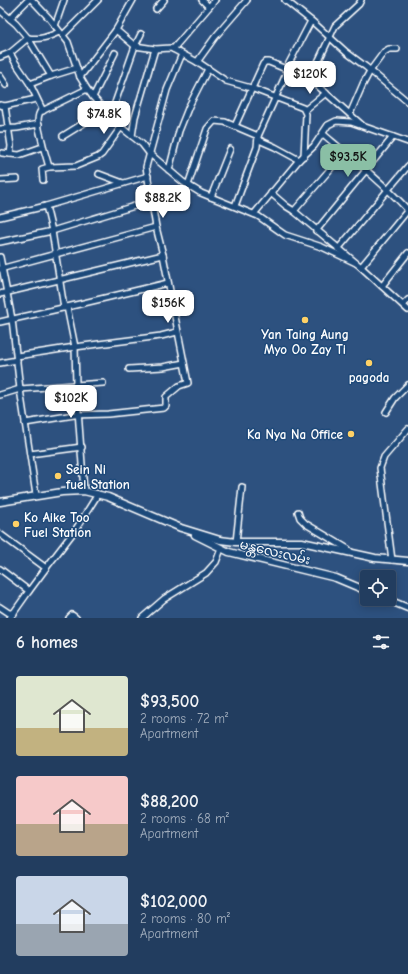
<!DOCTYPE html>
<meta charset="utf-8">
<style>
body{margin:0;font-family:"Comic Neue","Noto Sans Myanmar",sans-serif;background:#2a4465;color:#f1f3f6;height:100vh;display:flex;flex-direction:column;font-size:15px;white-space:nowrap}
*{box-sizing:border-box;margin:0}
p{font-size:13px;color:#a2aebd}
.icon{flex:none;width:22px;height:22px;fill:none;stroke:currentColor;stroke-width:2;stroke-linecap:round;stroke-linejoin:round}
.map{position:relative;height:618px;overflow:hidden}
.panel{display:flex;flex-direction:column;background:#223d5f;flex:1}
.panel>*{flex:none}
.tools{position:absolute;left:360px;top:570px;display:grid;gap:8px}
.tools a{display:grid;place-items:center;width:36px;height:36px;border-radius:4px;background:#223d5f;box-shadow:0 2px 10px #0003,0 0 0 1px #3f5674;font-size:20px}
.price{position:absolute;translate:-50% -34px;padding:0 9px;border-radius:8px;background:#fff;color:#222;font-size:13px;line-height:26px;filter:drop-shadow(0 1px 2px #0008)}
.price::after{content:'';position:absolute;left:50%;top:24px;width:12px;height:9px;margin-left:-6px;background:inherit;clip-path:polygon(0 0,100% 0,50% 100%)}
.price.on{background:#8abfa5;color:#111}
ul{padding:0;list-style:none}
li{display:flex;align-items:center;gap:12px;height:100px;padding:0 16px}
li span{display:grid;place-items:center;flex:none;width:112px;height:80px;border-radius:4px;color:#555}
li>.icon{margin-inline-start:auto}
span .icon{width:48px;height:48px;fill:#fffc;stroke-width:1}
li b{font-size:17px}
h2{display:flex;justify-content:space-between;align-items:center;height:48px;padding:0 16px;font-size:17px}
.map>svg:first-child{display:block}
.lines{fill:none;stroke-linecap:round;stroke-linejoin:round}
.minor-casing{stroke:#fff;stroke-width:8}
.major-casing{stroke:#fff;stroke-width:9}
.minor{stroke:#1f4a7a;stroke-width:5}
.major{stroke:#1f4a7a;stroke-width:6}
.poi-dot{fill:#ffd166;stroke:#1f4a7a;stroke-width:1.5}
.labels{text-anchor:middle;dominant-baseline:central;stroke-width:3;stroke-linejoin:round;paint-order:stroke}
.poi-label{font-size:13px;font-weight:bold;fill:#fff;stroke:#1f4a7a}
.street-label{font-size:13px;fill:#fff;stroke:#1f4a7a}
</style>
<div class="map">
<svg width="408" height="618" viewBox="0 0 408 618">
<rect width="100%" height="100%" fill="#2d517f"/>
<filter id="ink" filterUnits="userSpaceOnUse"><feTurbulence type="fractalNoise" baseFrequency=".025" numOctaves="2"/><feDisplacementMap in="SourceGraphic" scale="8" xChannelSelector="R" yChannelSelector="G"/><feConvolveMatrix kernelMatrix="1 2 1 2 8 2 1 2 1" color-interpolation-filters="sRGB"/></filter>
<g filter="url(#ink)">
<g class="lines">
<g class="minor-casing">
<g id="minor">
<polyline points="32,0 49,18 68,42 80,77 87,89 93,97 117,124 142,144 149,153 183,182 201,193 258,216 285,235 322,247 356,263"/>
<polyline points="202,0 209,7"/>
<polyline points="285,0 314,23 346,52 366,67 408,102"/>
<polyline points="156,9 164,0"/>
<polyline points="0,10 16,24 28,38 51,76"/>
<polyline points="10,19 15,13 28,0"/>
<polyline points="55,26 64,0"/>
<polyline points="116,30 135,46 155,49 171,48 201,64 226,81 251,88 303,108 306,114 304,156"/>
<polyline points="63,35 98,0"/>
<polyline points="173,49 215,0"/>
<polyline points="10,53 15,62 30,84 43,111"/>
<path d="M0 57 10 53 28 38C40 40 48 37 59 32"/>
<polyline points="197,62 215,37 247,0"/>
<polyline points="286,69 311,21"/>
<polyline points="0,76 6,85"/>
<polyline points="80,77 116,30 133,0"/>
<polyline points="310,79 335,26 359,4 361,0"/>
<polyline points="30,84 51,76 77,68"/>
<polyline points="93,97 115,53"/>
<polyline points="0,105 5,106 36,99"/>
<polyline points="5,106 11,146 10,154"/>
<polyline points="305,110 326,93"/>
<polyline points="350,114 363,84 370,71 384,52 389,49 397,49"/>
<polyline points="110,117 135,46 141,34"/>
<polyline points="235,126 263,64 265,62 269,62 310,79 362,125"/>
<polyline points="0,129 17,128 39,124"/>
<path d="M323 134C352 158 382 182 408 210"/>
<polyline points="63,136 105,110"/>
<polyline points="132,136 135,117 155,49"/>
<polyline points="259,140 275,147 299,160"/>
<polyline points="43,146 49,167 76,166 98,157 102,154 121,127"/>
<polyline points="345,152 294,211 361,267 408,310"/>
<path d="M2 153 19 155 42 147 43 145C41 135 35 121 40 112L87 89"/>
<polyline points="169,170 179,131 189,106 208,69"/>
<polyline points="99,174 123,183"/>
<polyline points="0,180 17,179"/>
<polyline points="43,180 42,169 49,167"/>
<polyline points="188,185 207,129 214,121 225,122 258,136"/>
<polyline points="271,193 286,206 294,211"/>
<polyline points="211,197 230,149"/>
<polyline points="46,206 52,231 64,308"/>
<polyline points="235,206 257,147 258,136 288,70"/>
<polyline points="254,214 299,160 314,146 328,125 336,121 351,122 408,142"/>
<polyline points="0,217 46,206 148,176"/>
<polyline points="316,231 393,137"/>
<polyline points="0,242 52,231 151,201"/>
<polyline points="338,249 408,166"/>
<polyline points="0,257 12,319 20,389 36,495"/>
<polyline points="361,267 408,210"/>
<polyline points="0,269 156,227"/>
<polyline points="382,286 408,253"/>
<polyline points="0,294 163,255"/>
<polyline points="403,305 408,300"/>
<polyline points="67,307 75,347 76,384 84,491"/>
<polyline points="0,322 67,307 168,283"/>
<polyline points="17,356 75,347 161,336 177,332"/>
<polyline points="0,363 17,360"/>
<polyline points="129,369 163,367 184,363"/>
<polyline points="0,395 20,389 103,383"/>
<polyline points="386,412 395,398 408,385"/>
<polyline points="25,423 74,415 108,414 164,408 166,406 166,397 179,386 188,383 163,255 156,227 146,167 167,90 182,54"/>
<polyline points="30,454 82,447"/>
<polyline points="298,512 300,518 306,524 348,549 352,553"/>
<polyline points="0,534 46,568 29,591"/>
<polyline points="236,542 242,487"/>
<polyline points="392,560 380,468 384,457 408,429"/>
<polyline points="46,568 76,529 98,494"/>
<polyline points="0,569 29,591 10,618"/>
<polyline points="0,607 9,613 14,613"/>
<polyline points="69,618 72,615 76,618"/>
<polyline points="142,618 164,599 206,573 216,562 221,549"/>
</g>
</g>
<g class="major-casing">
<g id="major">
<polyline points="0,502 62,492 84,491 108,497 181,528 220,540 236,542 302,542 375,558 408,561"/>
<polyline points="195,535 229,552 336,578 367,591"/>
<polyline points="386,599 408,608"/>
</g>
</g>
<use href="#minor" class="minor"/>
<use href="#major" class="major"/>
</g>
</g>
<g class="poi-dot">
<circle cx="305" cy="320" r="4"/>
<circle cx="369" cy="363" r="4"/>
<circle cx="351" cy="434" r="4"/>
<circle cx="58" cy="476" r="4"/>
<circle cx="16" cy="524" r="4"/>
</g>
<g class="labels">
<g class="poi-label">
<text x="305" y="334">Yan Taing Aung<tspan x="305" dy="15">Myo Oo Zay Ti</tspan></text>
<text x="369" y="377">pagoda</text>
<text x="343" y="434" text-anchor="end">Ka Nya Na Office</text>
<text x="66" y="469" text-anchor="start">Sein Ni<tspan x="66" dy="15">fuel Station</tspan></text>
<text x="24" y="517" text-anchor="start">Ko Aike Too<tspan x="24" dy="15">Fuel Station</tspan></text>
</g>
<g class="street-label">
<text transform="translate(275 552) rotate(13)">မန္တလေးလမ်း</text>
</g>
</g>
</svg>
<div class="tools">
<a><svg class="icon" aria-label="locate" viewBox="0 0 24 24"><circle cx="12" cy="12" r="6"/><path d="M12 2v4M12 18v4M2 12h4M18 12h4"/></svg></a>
</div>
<b class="price" style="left:310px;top:95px">$120K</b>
<b class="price" style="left:104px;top:135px">$74.8K</b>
<b class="price on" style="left:348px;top:178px">$93.5K</b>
<b class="price" style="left:163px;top:219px">$88.2K</b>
<b class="price" style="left:168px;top:324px">$156K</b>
<b class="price" style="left:71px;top:419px">$102K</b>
</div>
<section class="panel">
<h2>6 homes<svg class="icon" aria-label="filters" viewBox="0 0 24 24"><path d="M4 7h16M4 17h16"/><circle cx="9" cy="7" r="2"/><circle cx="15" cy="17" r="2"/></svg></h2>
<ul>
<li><span style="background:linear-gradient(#dfe7d0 65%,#c2b280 0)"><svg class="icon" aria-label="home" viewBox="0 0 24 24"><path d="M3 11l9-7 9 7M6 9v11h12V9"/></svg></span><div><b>$93,500</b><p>2 rooms · 72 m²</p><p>Apartment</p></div></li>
<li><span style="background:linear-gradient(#f6c9c9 60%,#b9a48a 0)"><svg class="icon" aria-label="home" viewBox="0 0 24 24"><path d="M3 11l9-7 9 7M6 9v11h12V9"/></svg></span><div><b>$88,200</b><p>2 rooms · 68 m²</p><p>Apartment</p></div></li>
<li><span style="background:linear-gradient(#c9d6e8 60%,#9aa5b1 0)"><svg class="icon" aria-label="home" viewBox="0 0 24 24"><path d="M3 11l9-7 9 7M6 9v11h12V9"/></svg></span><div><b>$102,000</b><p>2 rooms · 80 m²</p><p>Apartment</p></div></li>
</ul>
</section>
